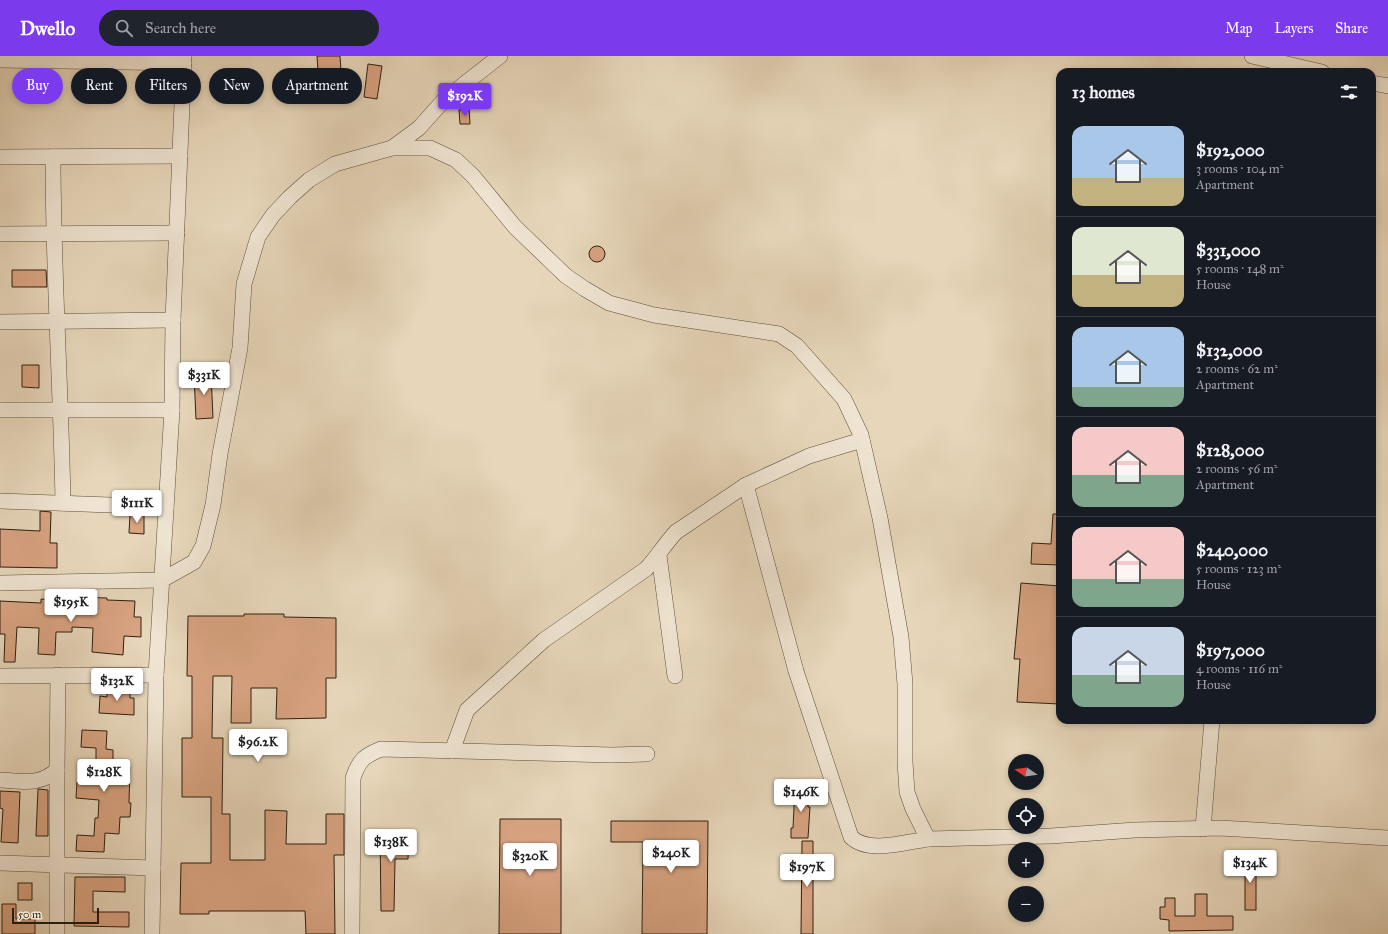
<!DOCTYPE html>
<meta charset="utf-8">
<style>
body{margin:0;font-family:"IM FELL Great Primer",serif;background:#20242c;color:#f1f3f6;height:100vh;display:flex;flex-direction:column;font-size:15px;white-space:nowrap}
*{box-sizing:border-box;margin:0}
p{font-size:13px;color:#9ea1a6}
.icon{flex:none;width:22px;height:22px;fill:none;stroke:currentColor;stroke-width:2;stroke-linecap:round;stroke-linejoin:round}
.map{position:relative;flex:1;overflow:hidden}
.drawer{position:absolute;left:1056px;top:12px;width:320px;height:656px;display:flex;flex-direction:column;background:#171b24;border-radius:12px;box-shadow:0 2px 6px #0003}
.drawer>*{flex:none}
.hud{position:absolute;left:12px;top:12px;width:380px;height:36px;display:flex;gap:8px}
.needle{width:26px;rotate:283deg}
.fabs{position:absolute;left:1008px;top:698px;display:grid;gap:8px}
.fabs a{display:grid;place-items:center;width:36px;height:36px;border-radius:50%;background:#171b24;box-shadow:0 2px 6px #0003;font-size:20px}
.scale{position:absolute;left:12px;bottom:10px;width:87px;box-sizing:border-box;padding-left:4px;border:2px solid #2e2011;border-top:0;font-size:11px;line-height:14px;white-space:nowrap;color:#2e2011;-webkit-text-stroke:3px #efe4d2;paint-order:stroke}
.price{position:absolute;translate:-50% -34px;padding:0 9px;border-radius:4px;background:#fff;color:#222;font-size:13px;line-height:26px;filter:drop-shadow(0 1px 2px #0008)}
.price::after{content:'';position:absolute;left:50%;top:24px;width:12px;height:9px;margin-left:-6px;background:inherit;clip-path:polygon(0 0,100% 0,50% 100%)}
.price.on{background:#7c3aed;color:#fff}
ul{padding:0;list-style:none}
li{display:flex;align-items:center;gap:12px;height:100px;padding:0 16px}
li+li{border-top:1px solid #363941}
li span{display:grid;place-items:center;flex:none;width:112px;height:80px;border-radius:12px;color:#555}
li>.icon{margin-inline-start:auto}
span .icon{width:48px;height:48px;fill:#fffc;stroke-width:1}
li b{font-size:17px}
h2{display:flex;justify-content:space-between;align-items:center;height:48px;padding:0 16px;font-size:17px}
.pill{padding:0 14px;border-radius:18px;background:#171b24;box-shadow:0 2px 6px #0003;font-size:14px;line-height:36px}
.pill.on{background:#7c3aed;color:#fff}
header{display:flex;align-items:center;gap:24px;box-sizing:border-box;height:56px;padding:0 20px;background:#7c3aed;color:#fff}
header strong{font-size:19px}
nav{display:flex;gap:22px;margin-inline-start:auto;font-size:14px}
.search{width:280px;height:36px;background:#20242c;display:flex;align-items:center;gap:10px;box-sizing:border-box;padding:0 14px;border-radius:22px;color:#9ea1a6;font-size:15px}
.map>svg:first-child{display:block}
.building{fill:#d8a381;stroke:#2e2011}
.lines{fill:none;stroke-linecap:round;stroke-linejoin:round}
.minor-casing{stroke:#5c4e3b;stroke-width:16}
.minor{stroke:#efe4d2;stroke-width:15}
</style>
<header>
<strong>Dwello</strong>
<div class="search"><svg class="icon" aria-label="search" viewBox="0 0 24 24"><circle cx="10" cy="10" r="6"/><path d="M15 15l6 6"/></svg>Search here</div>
<nav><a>Map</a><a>Layers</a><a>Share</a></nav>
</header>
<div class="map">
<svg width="1388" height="878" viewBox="0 0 1388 878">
<rect width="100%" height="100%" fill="#e7d6ba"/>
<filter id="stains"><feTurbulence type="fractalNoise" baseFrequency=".005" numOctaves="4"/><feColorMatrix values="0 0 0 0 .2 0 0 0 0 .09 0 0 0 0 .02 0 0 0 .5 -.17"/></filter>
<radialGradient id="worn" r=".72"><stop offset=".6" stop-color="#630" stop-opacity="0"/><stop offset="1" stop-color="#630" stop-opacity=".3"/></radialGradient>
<g class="building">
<polygon points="317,0 340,0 342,29 319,31"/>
<polygon points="368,8 382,10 377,43 364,41"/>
<polygon points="469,53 470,68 460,68 459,54"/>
<circle cx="597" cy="198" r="8"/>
<polygon points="12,214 46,214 47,231 12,231"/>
<polygon points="22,309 39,309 39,332 22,331"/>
<polygon points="211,318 213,362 196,363 194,319"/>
<polygon points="40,455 51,456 50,487 57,487 57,512 0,511 0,473 40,475"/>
<polygon points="1053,458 1060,458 1060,509 1031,508 1032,487 1051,488"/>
<polygon points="130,459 144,459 144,478 129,477"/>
<polygon points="1021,527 1060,530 1060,648 1017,646 1020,603 1014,603"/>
<polygon points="75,541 107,542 107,544 135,545 134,561 141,561 141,581 124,580 123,599 92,596 93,572 72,571 72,576 56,576 55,599 38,598 39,572 17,571 15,606 4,606 5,578 0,578 0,545 41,547 41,543 75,546"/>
<polygon points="244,558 284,558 284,561 336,562 336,622 326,622 326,662 276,663 277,632 251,632 251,667 231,667 232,620 213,620 212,682 223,682 222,758 230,758 230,804 265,804 265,754 287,755 286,788 326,788 326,758 344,758 344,799 334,799 335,878 306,878 305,855 209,855 209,858 180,858 181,807 211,807 211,741 182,741 182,682 192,682 192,620 187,620 188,560 244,560"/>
<polygon points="107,628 116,628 116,632 130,633 130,642 134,642 134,659 99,657 100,640 107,641"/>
<polygon points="82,674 107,675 106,693 113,694 113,710 130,711 129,747 131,747 130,761 120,761 119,778 105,777 104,796 76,795 77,779 94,780 95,762 98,762 99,744 76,742 77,726 96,727 96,692 81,691"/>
<polygon points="795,730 808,730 808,751 810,751 808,782 791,782 791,772 793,772"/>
<polygon points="38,733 48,734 48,780 36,780"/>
<polygon points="0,735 20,736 18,787 1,786 3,753 0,752"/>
<polygon points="500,763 561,763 561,878 499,878"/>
<polygon points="611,765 708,765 707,878 642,878 643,786 611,786"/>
<polygon points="380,774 409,774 408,803 395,803 394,855 381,855"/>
<polygon points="802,785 813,785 813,878 801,878"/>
<rect x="1245" y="802" width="11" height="52"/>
<polygon points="75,821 125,821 125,836 93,835 93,856 129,856 129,871 74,870"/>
<rect x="18" y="827" width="14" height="17"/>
<polygon points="1195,838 1207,838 1207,860 1233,860 1233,874 1169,875 1169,864 1160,863 1160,851 1165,851 1165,842 1175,842 1175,860 1195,860"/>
<polygon points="2,848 16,848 16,863 35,863 35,878 2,878"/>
</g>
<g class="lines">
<g class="minor-casing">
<g id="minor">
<polyline points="1252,0 1322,16"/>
<polyline points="0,4 184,7"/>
<polyline points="1372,27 1388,30"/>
<polyline points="392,92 419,72 444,44 500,0"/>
<polyline points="0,101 180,100"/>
<path d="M53 101C53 216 61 331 63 447"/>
<polyline points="0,178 177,177"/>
<polyline points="0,266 173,264"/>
<polyline points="0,354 172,354"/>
<path d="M746 429 796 615 851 781C868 798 906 786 928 783"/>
<polyline points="0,445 166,451"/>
<polyline points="659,499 675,620"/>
<polyline points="0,527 162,524 194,506 203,490 213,449 220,398 240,292 244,228 258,181 273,159 290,141 309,124 335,108 392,92 430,92 456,104 473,120 515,171 566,220 585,233 609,247 654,259 779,278 797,290 844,343 861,379 880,462 901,581 905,628 905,706 907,736 913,753 928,783 1051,780 1135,774 1220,772 1388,782"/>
<polyline points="0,620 156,619"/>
<path d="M452 695 467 654 544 584 646 513C657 501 665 488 676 476L746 429 809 400 862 384"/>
<path d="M0 724C22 725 39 730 57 714L58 619"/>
<polyline points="1203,773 1212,664"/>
<polyline points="0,807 153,812"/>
<polyline points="57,878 57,714"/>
<polyline points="152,878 156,619 172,354 173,264 184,0"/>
<path d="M352 878 353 722C359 704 364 700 381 693L612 699 647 698"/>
</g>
</g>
<use href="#minor" class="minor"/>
</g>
<rect width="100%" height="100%" filter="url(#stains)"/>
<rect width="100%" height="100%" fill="url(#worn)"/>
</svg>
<div class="fabs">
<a><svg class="needle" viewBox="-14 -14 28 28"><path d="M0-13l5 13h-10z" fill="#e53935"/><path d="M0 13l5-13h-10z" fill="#9ea1a6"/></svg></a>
<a><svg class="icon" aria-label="locate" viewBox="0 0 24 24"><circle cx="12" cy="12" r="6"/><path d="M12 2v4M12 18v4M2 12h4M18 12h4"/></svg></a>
<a>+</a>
<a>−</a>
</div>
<div class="scale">50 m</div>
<b class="price on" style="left:465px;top:61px">$192K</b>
<b class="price" style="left:204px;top:340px">$331K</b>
<b class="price" style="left:137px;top:468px">$111K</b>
<b class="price" style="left:71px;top:567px">$195K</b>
<b class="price" style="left:117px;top:646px">$132K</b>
<b class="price" style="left:258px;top:707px">$96.2K</b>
<b class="price" style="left:104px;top:737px">$128K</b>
<b class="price" style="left:801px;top:757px">$146K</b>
<b class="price" style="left:391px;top:807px">$138K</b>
<b class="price" style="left:671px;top:818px">$240K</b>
<b class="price" style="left:530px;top:821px">$320K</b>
<b class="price" style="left:1250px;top:828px">$134K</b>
<b class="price" style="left:807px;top:832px">$197K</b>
<div class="hud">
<a class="pill on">Buy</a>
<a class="pill">Rent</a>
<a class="pill">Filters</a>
<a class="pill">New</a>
<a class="pill">Apartment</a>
</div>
<section class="drawer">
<h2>13 homes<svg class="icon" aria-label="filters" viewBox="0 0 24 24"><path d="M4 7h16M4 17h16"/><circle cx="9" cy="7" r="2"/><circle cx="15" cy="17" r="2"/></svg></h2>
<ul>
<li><span style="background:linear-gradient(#a9c7e8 65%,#c2b280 0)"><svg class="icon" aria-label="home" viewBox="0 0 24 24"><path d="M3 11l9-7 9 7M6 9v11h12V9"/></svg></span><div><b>$192,000</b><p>3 rooms · 104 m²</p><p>Apartment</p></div></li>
<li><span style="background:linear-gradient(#dfe7d0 60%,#c2b280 0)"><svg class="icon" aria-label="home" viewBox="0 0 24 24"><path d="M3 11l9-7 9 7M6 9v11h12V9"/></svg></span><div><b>$331,000</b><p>5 rooms · 148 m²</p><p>House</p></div></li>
<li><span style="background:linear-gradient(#a9c7e8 75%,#7fa58c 0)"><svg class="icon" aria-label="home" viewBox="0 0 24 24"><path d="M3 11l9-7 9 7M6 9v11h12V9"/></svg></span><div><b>$132,000</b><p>2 rooms · 62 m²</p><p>Apartment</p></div></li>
<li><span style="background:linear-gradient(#f6c9c9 60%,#7fa58c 0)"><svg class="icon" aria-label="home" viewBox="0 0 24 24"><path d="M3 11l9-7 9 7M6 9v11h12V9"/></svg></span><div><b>$128,000</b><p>2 rooms · 56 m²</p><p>Apartment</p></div></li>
<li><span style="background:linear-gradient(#f6c9c9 65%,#7fa58c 0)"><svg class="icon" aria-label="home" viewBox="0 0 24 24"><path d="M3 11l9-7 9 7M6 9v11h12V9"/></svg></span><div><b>$240,000</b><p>5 rooms · 123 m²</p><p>House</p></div></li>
<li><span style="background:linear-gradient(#c9d6e8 60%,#7fa58c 0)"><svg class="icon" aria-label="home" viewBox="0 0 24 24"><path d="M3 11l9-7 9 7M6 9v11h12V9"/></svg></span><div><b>$197,000</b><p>4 rooms · 116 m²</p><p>House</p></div></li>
</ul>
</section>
</div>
